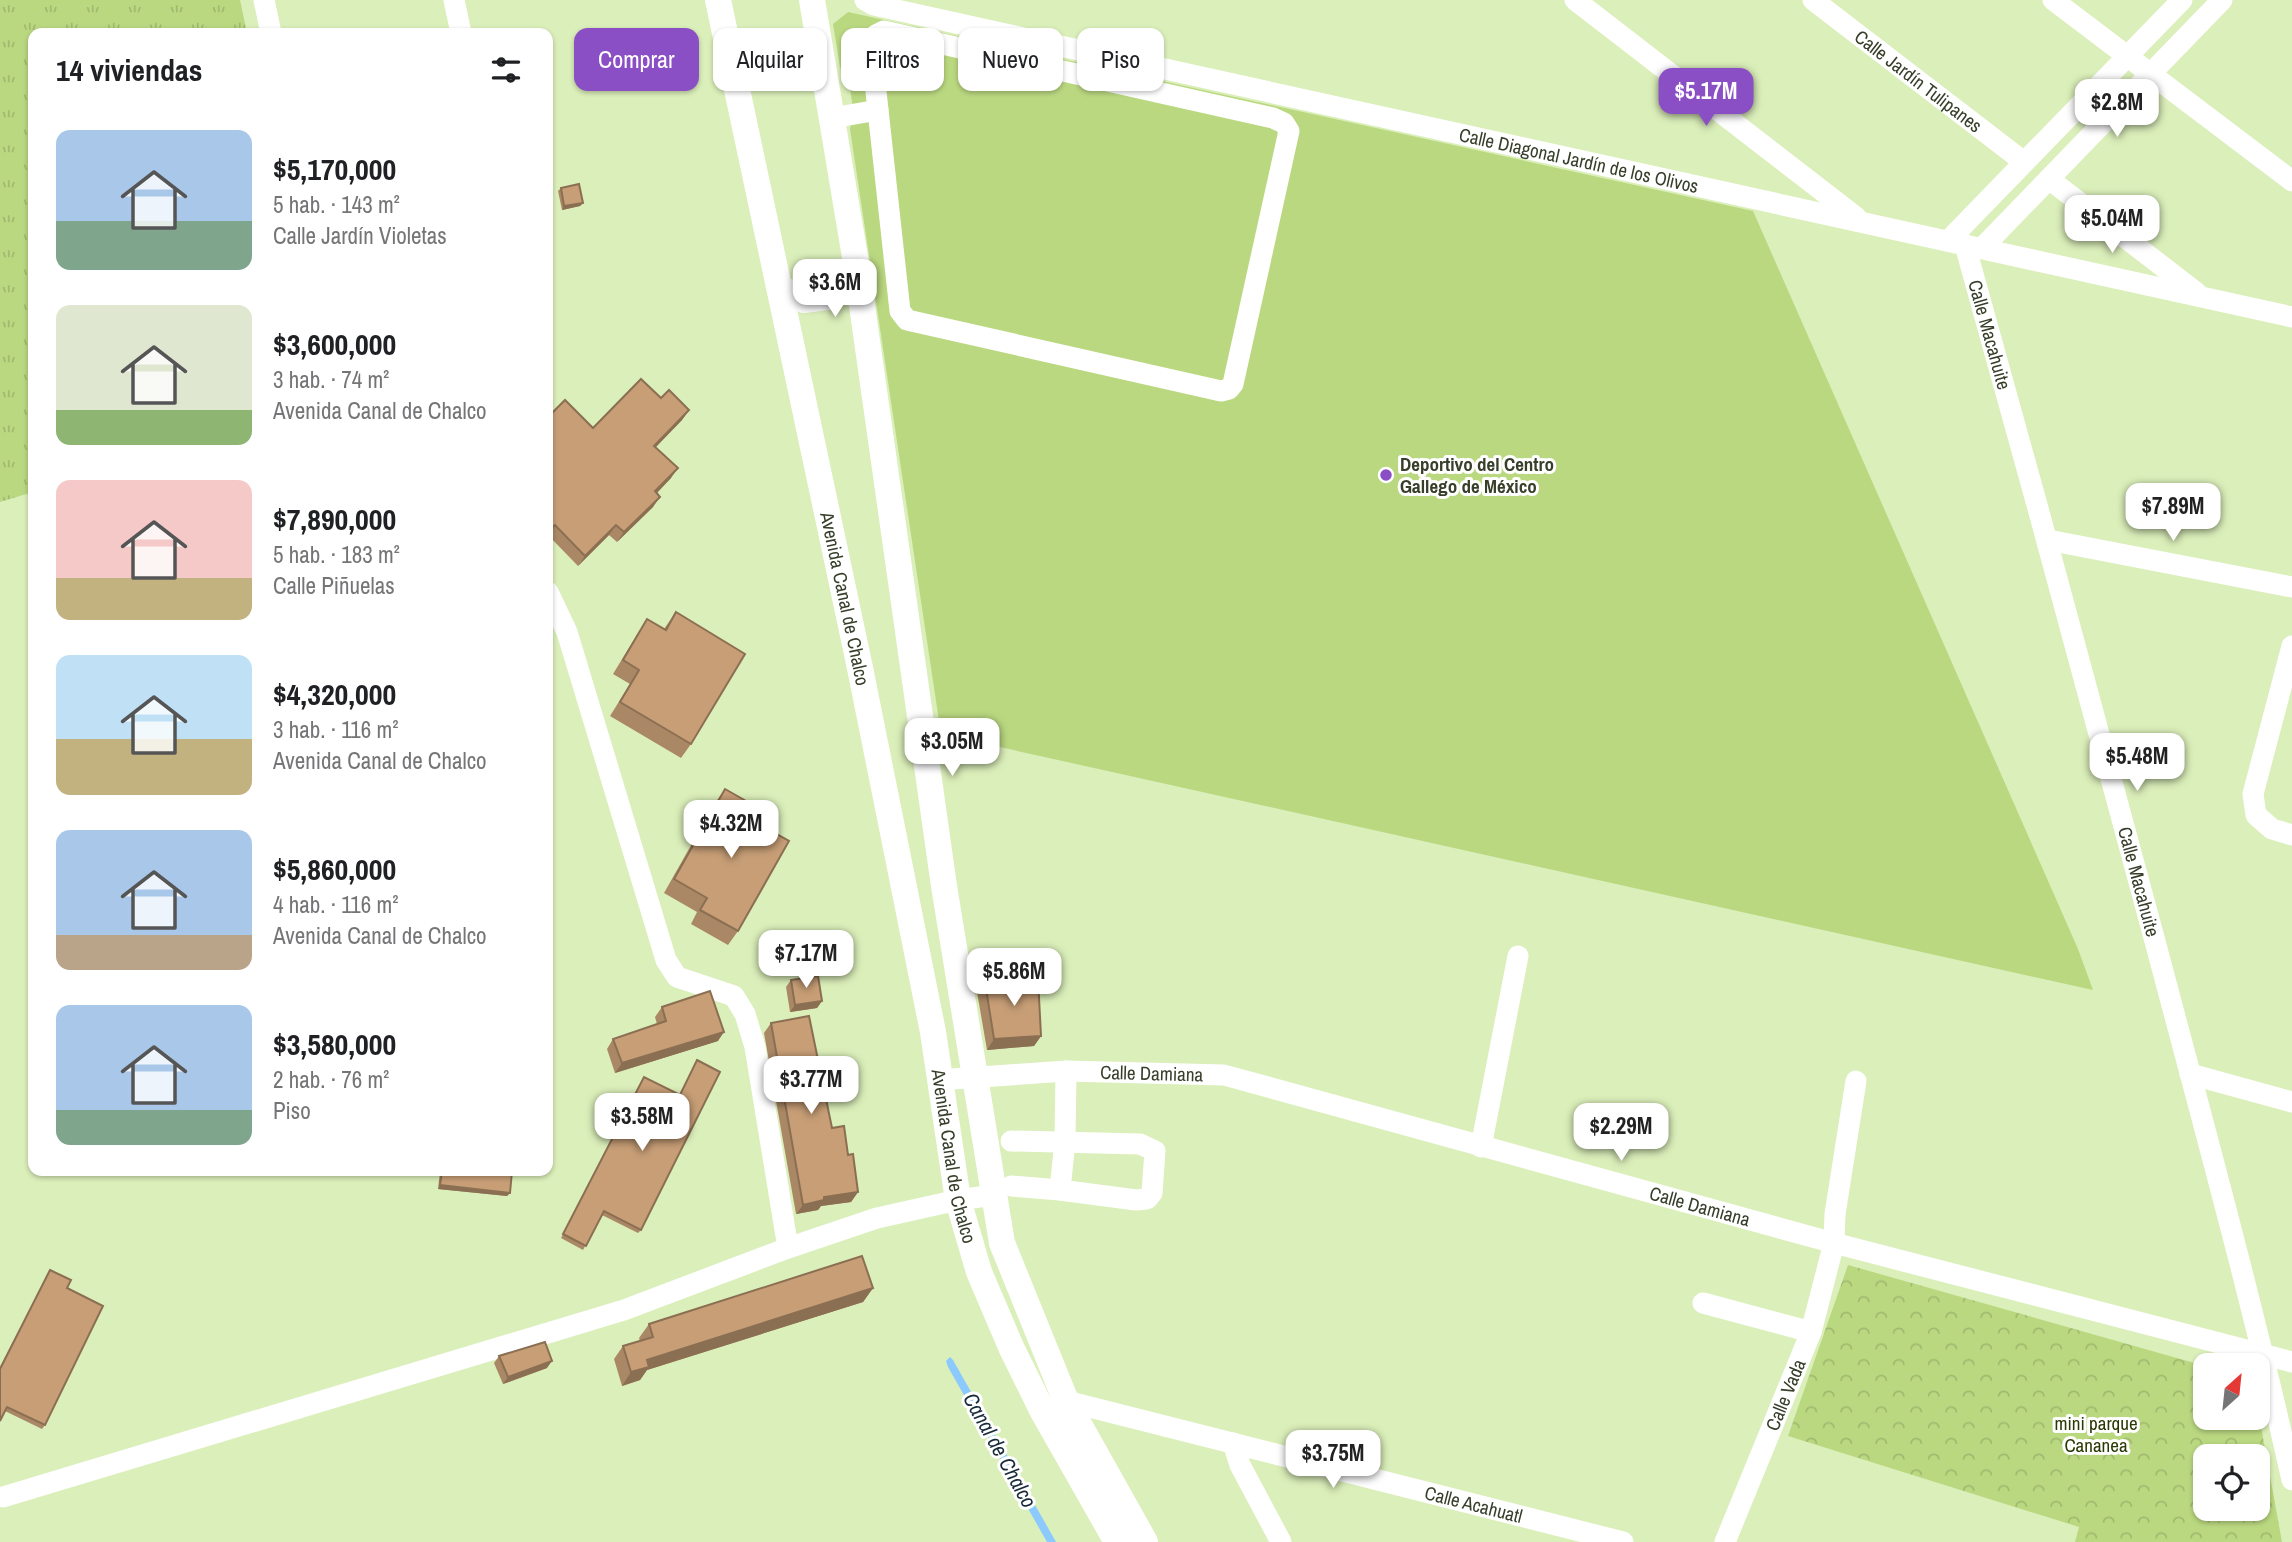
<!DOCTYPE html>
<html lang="es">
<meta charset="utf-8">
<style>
body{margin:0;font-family:"Archivo Narrow",sans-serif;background:#f2f2f2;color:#202124;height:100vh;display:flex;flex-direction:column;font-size:26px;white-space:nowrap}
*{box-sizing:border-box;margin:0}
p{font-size:23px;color:#757577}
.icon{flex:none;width:38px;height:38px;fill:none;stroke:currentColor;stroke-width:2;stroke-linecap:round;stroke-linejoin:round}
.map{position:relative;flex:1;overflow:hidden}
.sheet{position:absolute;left:28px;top:28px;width:525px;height:1148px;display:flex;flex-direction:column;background:#fff;border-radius:14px;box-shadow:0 2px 5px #0004}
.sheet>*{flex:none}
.guide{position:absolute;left:574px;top:28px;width:665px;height:63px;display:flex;gap:14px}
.needle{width:46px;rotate:27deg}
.controls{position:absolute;left:2193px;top:1353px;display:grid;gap:14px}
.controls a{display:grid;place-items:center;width:77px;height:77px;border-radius:14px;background:#fff;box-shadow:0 2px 5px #0004;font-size:35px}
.price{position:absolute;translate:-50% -60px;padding:0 16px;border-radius:14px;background:#fff;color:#222;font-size:23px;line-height:46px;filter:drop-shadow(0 2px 4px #0008)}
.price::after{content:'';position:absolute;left:50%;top:42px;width:21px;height:16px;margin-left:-10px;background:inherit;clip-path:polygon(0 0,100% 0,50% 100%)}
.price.current{background:#8b4fc5;color:#fff}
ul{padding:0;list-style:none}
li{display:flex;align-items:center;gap:21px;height:175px;padding:0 28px}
li span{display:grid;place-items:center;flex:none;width:196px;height:140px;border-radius:14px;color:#555}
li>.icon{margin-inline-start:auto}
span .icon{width:84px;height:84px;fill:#fffc;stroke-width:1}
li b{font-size:30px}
h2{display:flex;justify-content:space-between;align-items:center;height:84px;padding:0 28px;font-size:30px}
.tag{padding:0 24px;border-radius:14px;background:#fff;box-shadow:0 2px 5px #0004;font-size:24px;line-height:63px}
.tag.current{background:#8b4fc5;color:#fff}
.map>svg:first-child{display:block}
.grass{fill:url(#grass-tufts)}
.park{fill:url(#park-crowns);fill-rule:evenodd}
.garden{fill:#bad880}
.water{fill:#8cc9fd}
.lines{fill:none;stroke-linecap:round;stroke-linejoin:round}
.minor{stroke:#fff;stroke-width:21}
.major{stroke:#fff;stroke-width:26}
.wall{fill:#ab8865}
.shaded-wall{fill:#8b6f53}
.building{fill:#c79e76;stroke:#8b6f53;stroke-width:2}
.poi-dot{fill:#8b4fc5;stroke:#fff;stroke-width:2.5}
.labels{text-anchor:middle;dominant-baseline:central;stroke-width:6;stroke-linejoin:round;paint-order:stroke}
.street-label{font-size:19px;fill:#373f2a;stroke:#fff}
.poi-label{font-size:19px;font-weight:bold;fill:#373f2a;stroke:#fff;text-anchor:start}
.park-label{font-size:19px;fill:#2a3803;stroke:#fff}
.water-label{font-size:21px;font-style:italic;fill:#182b3b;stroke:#fff}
</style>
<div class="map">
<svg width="2292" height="1542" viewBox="0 0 2292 1542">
<defs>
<pattern id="grass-tufts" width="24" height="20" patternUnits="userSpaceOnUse" patternTransform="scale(1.75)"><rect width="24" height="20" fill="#bad880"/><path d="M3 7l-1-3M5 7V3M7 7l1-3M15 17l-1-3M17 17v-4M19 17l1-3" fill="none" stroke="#a0ba6f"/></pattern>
<pattern id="park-crowns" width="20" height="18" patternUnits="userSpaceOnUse" patternTransform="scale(1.75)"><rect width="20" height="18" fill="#bad880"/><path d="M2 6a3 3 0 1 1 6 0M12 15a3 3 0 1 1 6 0" fill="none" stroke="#a0ba6f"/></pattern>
</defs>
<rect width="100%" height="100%" fill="#dbefba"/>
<polygon class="grass" points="0,0 240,0 247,33 33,33 33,492 0,502"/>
<path class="park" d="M1848 1265 2205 1366V1418H2258V1410L2282 1542H2075L2079 1527 1788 1436ZM2205 1456H2258V1508H2205Z"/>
<polygon class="garden" points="848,12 1753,211 2078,949 2093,990 941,734 850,129 851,124 855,122 848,75 842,72 840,67 833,24"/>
<polygon class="water" points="950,1357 953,1360 1056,1542 1047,1542 948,1367 946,1361"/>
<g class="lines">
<g class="minor">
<polyline points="264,0 271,33"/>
<polyline points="454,0 461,33"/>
<path id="s1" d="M865 0 874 5 2292 317"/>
<polyline points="1575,0 1856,217"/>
<path id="s2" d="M1813 0 2024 162"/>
<polyline points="2053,0 2292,181"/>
<polygon points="884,31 1273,118 1284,123 1289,131 1233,384 1229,389 1221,391 907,320 900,311 871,46 876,35"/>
<polyline points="832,118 878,110"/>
<polyline points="2049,179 2197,293"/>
<polyline points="1948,241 2182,0"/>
<path id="s3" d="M1965 245C2030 478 2094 711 2156 945 2203 1123 2252 1300 2292 1480"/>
<polyline points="1982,248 2222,0"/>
<polyline points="2048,540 2292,587"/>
<polyline points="548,592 567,632 666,960 677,977 734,996 745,1014 755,1047 788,1248"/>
<polyline points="2292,646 2253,794 2256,815 2272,829 2292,835"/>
<polyline points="2190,1074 2292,1102"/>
<path id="s4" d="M938 1080 1066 1071 1224 1075 1834 1243 2292 1362"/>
<polyline points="1011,1141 1140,1144 1155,1151 1152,1193 1147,1199 1136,1200 1060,1190 1065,1141 1066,1071"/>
<polyline points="1481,1147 1518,956"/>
<polyline points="1011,1186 1060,1190"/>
<polyline points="1703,1303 1811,1332"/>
<path id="s5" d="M1057 1404 1066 1401 1623 1542"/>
<polyline points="1233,1443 1240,1465 1281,1542"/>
<polyline points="3,1497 624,1310 788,1248 877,1218 958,1200 994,1195"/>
<path id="s6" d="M1725 1542 1811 1332 1834 1243 1835 1214 1856 1081"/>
</g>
<g class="major">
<path id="s7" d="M718 0 860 668 933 1032 958 1200 979 1272 1011 1347 1042 1410 1117 1542"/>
<polyline points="812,0 856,263 944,886 1002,1243 1066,1401 1145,1542"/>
<polyline points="780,288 804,300 827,297 848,284 856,263"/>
</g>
</g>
<g class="wall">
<polygon points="561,188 583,203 580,206 562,210 558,191"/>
<polygon points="661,398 689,410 682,420 656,447 671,478 657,493 653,507 617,542 609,535 578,566 548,535 548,417 593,428"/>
<polygon points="676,612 691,744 681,758 610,716 630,684 613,674 638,633 647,619 664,629"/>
<polygon points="725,789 755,822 738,931 728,945 691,924 697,912 664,893 715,803"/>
<polygon points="791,980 822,1001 817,1008 790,1012 786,987"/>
<polygon points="985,982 1041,1036 1034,1046 987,1050 977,992"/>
<polygon points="662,1007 718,1041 615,1073 607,1049 613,1039 657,1024 655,1017"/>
<polygon points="771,1023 848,1155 858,1192 851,1202 821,1206 818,1210 796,1214 764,1033"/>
<polygon points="697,1060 641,1230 638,1233 602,1215 583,1250 561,1238 644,1077 679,1095"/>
<polygon points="440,1171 512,1171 510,1193 507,1196 438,1189"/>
<polygon points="50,1270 45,1425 42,1429 5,1411 0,1421 0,1367"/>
<polygon points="873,1288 863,1302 647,1370 640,1380 622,1386 614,1359 623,1346 640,1341 639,1338 649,1324"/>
<polygon points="499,1356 547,1368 503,1384 494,1363"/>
</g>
<g class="shaded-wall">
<polygon points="583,203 580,206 562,210 564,206"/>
<polygon points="689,410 682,420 647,456 654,446"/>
<polygon points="678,468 671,478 648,502 655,491"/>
<polygon points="660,497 653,507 617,542 624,532"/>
<polygon points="616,525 609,535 578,566 585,556"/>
<polygon points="822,1001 817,1008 790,1012 795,1005"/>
<polygon points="724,1032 718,1041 615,1073 622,1063"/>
<polygon points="1041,1036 1034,1046 987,1050 994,1039"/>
<polygon points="440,1185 510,1193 507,1196 438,1189"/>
<polygon points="858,1192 851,1202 821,1206 818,1210 796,1214 803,1205 824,1197"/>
<polygon points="873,1288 863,1302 647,1370 640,1380 622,1386 631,1372 647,1360"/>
<polygon points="552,1361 547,1368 503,1384 508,1377"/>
</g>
<g class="building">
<polygon points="579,184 583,203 564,206 561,188"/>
<polygon points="641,379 661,398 669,390 689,410 654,446 678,468 655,491 660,497 624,532 616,525 585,556 555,525 549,530 548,529 548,417 565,400 593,428"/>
<polygon points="676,612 745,654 691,744 620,702 639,670 623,660 647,619 666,630"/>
<polygon points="725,789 762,810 755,822 789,841 738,931 700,910 707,898 674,879"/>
<polygon points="818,976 822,1001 795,1005 791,980"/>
<polygon points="1038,978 1041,1036 994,1039 985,982"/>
<polygon points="710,991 724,1032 622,1063 613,1039 666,1021 662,1007"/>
<polygon points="809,1016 832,1128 844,1126 848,1155 853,1154 858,1192 824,1197 824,1200 803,1205 771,1023"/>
<polygon points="697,1060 720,1072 641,1230 604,1211 586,1246 563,1234 644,1077 680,1095"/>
<polygon points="442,1171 512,1171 510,1193 440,1185"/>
<polygon points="862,1256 873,1288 647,1360 649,1367 631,1372 623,1346 653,1337 649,1324"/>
<polygon points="50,1270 71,1280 67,1288 103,1306 45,1425 7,1407 0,1421 0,1369"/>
<polygon points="545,1342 552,1361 508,1377 499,1356"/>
</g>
<circle class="poi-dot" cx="1386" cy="475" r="7"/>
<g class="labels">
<g class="street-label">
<text stroke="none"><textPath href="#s2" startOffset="133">Calle Jardín Tulipanes</textPath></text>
<text stroke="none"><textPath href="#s1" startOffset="732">Calle Diagonal Jardín de los Olivos</textPath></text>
<text stroke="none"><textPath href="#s3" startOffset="93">Calle Macahuite</textPath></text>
<text stroke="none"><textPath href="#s7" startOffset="612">Avenida Canal de Chalco</textPath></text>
<text stroke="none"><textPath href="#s3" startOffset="660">Calle Macahuite</textPath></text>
<text stroke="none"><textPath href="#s4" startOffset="214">Calle Damiana</textPath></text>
<text stroke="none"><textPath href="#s7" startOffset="1180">Avenida Canal de Chalco</textPath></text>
<text stroke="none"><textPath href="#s4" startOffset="780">Calle Damiana</textPath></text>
<text stroke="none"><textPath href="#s6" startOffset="159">Calle Vada</textPath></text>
<text stroke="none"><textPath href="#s5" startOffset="430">Calle Acahuatl</textPath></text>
</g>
<g class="poi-label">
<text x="1400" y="464">Deportivo del Centro<tspan x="1400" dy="22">Gallego de México</tspan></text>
</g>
<g class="park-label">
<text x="2096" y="1423">mini parque<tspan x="2096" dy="22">Cananea</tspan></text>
</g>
<g class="water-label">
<text transform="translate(1000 1450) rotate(61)">Canal de Chalco</text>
</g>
</g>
</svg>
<div class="controls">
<a><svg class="needle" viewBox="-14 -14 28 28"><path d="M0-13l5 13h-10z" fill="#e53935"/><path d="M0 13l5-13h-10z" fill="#757577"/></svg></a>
<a><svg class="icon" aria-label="locate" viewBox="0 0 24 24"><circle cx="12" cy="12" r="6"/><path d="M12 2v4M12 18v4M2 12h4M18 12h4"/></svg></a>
</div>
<b class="price current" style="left:1706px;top:128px">$5.17M</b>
<b class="price" style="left:2117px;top:139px">$2.8M</b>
<b class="price" style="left:2112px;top:255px">$5.04M</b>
<b class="price" style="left:835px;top:319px">$3.6M</b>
<b class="price" style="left:2173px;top:543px">$7.89M</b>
<b class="price" style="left:952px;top:778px">$3.05M</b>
<b class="price" style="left:2137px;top:793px">$5.48M</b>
<b class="price" style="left:731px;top:860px">$4.32M</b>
<b class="price" style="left:806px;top:990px">$7.17M</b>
<b class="price" style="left:1014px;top:1008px">$5.86M</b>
<b class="price" style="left:811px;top:1116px">$3.77M</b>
<b class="price" style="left:642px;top:1153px">$3.58M</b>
<b class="price" style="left:1621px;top:1163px">$2.29M</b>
<b class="price" style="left:1333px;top:1490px">$3.75M</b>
<div class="guide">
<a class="tag current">Comprar</a>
<a class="tag">Alquilar</a>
<a class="tag">Filtros</a>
<a class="tag">Nuevo</a>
<a class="tag">Piso</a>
</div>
<section class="sheet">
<h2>14 viviendas<svg class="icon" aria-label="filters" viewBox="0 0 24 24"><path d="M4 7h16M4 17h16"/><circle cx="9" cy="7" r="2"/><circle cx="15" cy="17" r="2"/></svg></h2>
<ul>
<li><span style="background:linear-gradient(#a9c7e8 65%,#7fa58c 0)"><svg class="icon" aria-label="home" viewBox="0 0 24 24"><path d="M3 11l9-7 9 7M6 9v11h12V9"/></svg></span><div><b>$5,170,000</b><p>5 hab. · 143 m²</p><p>Calle Jardín Violetas</p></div></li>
<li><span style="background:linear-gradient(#dfe7d0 75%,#8fb573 0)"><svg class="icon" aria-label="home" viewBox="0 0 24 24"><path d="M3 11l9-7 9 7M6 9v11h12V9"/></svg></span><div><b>$3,600,000</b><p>3 hab. · 74 m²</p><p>Avenida Canal de Chalco</p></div></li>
<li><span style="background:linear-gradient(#f6c9c9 70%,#c2b280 0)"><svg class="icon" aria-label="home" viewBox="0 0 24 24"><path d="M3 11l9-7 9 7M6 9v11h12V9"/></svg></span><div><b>$7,890,000</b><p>5 hab. · 183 m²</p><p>Calle Piñuelas</p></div></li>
<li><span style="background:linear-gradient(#bfe0f5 60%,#c2b280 0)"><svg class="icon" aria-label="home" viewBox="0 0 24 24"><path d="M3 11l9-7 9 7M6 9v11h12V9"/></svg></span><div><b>$4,320,000</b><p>3 hab. · 116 m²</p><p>Avenida Canal de Chalco</p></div></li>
<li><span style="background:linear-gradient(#a9c7e8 75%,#b9a48a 0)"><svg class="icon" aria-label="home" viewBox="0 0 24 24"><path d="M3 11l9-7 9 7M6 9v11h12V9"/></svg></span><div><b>$5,860,000</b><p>4 hab. · 116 m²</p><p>Avenida Canal de Chalco</p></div></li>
<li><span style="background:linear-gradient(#a9c7e8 75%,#7fa58c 0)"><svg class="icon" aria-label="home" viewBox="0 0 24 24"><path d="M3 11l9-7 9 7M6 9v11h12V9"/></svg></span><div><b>$3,580,000</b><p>2 hab. · 76 m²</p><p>Piso</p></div></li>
</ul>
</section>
</div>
